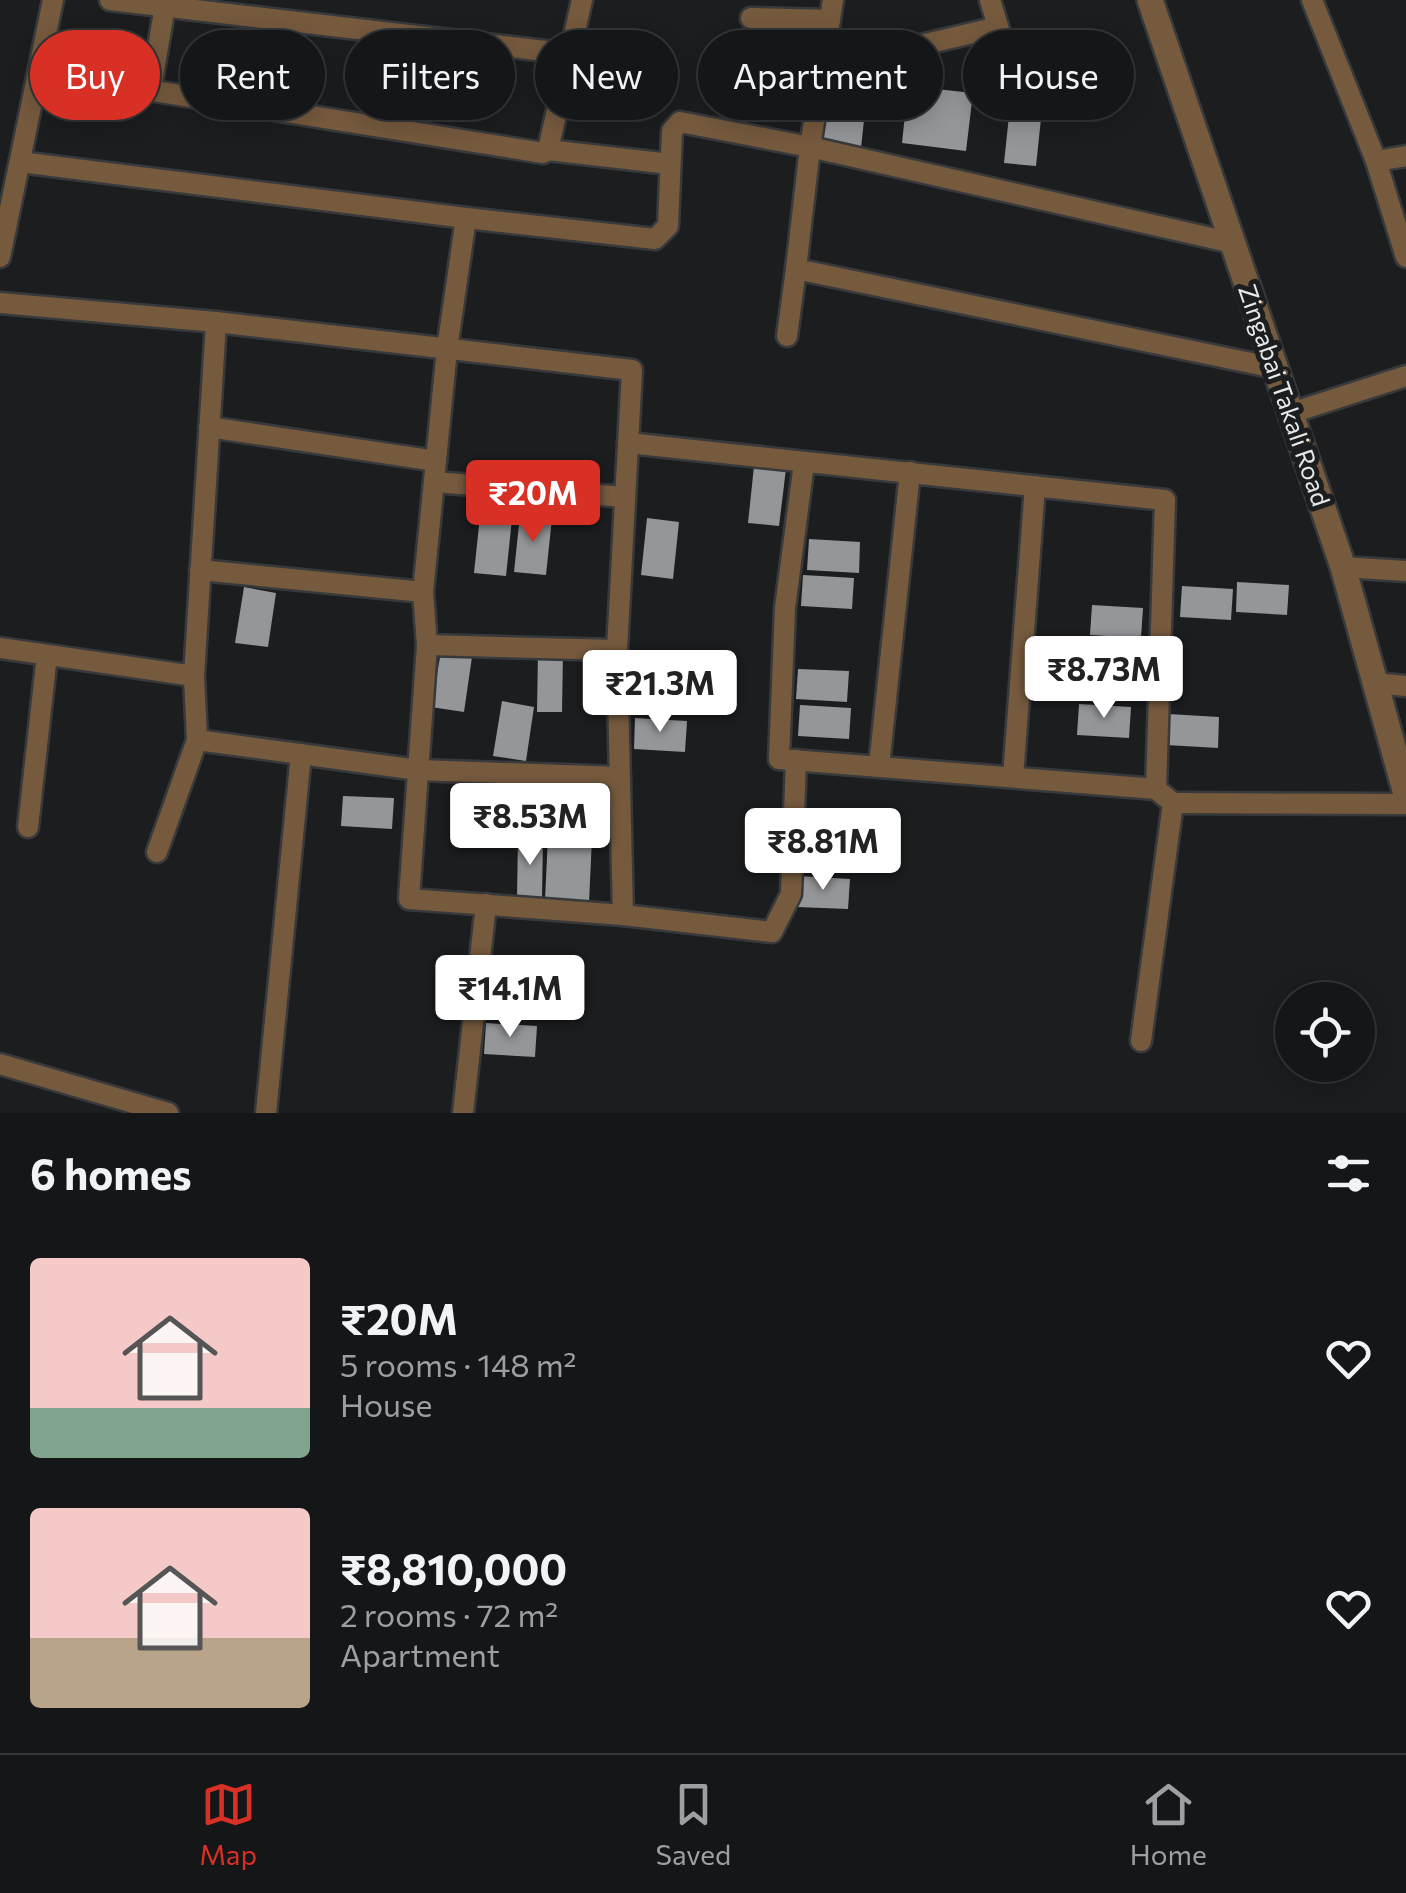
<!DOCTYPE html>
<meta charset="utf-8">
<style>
body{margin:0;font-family:Commissioner,sans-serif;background:#1d1f20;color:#f1f3f6;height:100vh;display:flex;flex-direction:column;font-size:38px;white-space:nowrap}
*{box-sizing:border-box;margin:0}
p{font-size:32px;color:#9d9fa1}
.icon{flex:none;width:55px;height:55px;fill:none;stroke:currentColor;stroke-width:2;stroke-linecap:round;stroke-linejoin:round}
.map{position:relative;height:1113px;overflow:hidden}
.panel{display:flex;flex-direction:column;background:#141617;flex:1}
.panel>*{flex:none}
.hud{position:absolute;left:30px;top:30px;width:1348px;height:90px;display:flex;gap:20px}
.buttons{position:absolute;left:1275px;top:982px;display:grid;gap:20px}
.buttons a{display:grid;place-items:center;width:100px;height:100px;border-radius:50%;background:#141617;box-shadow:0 5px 25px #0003,0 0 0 2px #333536;font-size:50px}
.price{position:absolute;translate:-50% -85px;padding:0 22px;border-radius:10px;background:#fff;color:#222;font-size:32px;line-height:65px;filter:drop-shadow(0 2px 5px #0008)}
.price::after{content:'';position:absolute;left:50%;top:60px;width:30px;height:22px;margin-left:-15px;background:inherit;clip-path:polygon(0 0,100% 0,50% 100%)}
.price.selected{background:#d93025;color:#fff}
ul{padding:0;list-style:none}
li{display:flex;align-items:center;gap:30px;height:250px;padding:0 30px}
li span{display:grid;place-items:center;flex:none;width:280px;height:200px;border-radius:10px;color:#555}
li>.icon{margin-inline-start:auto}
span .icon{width:120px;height:120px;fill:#fffc;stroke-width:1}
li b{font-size:42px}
h2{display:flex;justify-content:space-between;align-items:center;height:120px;padding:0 30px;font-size:42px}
.pill{padding:0 35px;border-radius:45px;background:#141617;box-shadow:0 5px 25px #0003,0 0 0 2px #333536;font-size:35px;line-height:90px}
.pill.selected{background:#d93025;color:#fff}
.menu{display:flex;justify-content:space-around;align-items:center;height:140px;border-top:2px solid #333536;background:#141617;font-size:28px;color:#9d9fa1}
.menu a{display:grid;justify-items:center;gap:5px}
.menu .selected{color:#d93025}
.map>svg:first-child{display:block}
.building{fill:#949699}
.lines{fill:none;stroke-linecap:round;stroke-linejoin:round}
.minor-casing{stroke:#38393b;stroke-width:25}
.tertiary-casing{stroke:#38393b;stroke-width:30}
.minor{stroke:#765a3e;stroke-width:20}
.tertiary{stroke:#765a3e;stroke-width:25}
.labels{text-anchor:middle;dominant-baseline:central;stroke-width:10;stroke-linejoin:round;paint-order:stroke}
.street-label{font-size:25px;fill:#e7e8ea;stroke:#1b1d1f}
</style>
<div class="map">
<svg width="1406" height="1113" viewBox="0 0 1406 1113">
<rect width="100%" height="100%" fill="#1b1d1f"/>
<g class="building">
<polygon points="831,78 868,83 861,148 823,140"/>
<polygon points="908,86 973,93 966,151 902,143"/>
<polygon points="1010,106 1042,109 1036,166 1004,163"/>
<polygon points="754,466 786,469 779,526 748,523"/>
<polygon points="520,515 552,518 546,575 514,572"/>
<polygon points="480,516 512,519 506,576 474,573"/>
<polygon points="647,518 679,522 673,579 641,575"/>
<polygon points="809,539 860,542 859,573 807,570"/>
<polygon points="803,575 854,578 852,609 801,606"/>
<polygon points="1237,582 1289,585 1287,615 1236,612"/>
<polygon points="1182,586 1233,589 1231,620 1180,617"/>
<polygon points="244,587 276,593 268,647 235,643"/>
<polygon points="1092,605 1143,608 1141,638 1090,635"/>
<polygon points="1084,640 1136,643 1132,671 1085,668"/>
<polygon points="441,652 472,657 464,712 431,707"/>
<polygon points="538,652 563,652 562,712 537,712"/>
<polygon points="798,669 849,671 847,702 796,699"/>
<polygon points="502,701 534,707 526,761 493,756"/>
<polygon points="1079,704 1131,707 1129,738 1077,735"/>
<polygon points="800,705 851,708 849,739 798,736"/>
<polygon points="1168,714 1219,717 1218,748 1166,745"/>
<polygon points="635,718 687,721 685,752 634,749"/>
<polygon points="343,796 394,798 392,829 341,826"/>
<polygon points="548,836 592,838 589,902 545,900"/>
<polygon points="518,838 543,838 542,898 517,897"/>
<polygon points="799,876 850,879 848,909 797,907"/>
<polygon points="483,986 535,989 533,1020 482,1017"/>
<polygon points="486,1023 537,1026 535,1057 484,1054"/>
</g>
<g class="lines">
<g class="minor-casing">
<g id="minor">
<polyline points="110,0 571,54"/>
<polyline points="166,0 152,82 154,91 543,153 548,150 582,0"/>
<polyline points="833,0 810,147 796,269 1275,368"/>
<polyline points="990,0 1004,46"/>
<polyline points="1312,0 1376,161 1406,257"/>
<polyline points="751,18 830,20"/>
<polyline points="823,68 998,27"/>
<polyline points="548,150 670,164"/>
<polyline points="1376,161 1406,156"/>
<polyline points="20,162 466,218 447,349 423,592"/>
<polyline points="466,218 655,239 668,226 672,131 680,122 810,147 1233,243"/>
<polyline points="0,257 53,0"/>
<polyline points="0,303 216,322 194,676 0,648"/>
<polyline points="787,336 796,269"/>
<polyline points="1291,413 1406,376"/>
<polyline points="209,427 436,461"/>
<polyline points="628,443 1165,500 1156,789 779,759 785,608 804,463"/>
<polyline points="434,482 625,497"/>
<polyline points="1343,567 1406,571"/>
<polyline points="200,570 423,592 427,645 617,650 632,370 216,322"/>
<polyline points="427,645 409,899 623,915"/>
<polyline points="617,650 623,915 772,932 791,894 796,760"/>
<polyline points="194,676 197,740 418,770 620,777"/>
<polyline points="1375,683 1406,686"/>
<polyline points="879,766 910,472"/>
<polyline points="1013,777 1035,486"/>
<polyline points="1173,803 1406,804"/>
<polyline points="28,827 47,655"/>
<polyline points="157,852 197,740"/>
<polyline points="1141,1041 1173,803 1156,789"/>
<polyline points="0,1064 168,1113"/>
<polyline points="266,1113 301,754"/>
<polyline points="463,1113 486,904"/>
</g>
</g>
<g class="tertiary-casing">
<polyline id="tertiary" points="1150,0 1343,567 1406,794"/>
</g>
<use href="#minor" class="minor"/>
<use href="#tertiary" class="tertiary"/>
</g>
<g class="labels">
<g class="street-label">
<text transform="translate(1285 395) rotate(71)">Zingabai Takali Road</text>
</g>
</g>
</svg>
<div class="buttons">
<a><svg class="icon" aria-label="locate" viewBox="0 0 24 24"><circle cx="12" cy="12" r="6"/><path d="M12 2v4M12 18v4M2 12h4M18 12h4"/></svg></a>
</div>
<b class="price selected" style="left:533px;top:545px">₹20M</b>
<b class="price" style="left:1104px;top:721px">₹8.73M</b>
<b class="price" style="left:660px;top:735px">₹21.3M</b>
<b class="price" style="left:530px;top:868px">₹8.53M</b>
<b class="price" style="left:823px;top:893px">₹8.81M</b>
<b class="price" style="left:510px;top:1040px">₹14.1M</b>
<div class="hud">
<a class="pill selected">Buy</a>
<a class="pill">Rent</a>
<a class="pill">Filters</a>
<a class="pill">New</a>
<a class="pill">Apartment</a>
<a class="pill">House</a>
</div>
</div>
<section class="panel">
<h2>6 homes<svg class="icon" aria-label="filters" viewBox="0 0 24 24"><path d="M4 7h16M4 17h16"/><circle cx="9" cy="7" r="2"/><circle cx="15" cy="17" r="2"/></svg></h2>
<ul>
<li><span style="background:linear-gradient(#f6c9c9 75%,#7fa58c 0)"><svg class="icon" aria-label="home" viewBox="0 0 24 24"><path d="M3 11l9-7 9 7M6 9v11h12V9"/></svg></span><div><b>₹20M</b><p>5 rooms · 148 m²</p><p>House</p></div><svg class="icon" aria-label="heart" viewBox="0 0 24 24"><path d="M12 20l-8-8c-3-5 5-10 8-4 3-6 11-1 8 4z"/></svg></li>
<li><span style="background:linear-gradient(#f6c9c9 65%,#b9a48a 0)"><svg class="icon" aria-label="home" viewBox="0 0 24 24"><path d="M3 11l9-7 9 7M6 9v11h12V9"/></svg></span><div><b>₹8,810,000</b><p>2 rooms · 72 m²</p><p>Apartment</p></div><svg class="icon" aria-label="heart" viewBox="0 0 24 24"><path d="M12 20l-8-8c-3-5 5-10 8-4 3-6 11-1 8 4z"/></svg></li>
</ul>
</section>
<nav class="menu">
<a class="selected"><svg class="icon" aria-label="map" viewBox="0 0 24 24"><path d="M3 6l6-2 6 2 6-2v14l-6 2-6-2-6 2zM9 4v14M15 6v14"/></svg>Map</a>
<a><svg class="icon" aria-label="saved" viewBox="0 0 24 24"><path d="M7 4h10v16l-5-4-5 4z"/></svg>Saved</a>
<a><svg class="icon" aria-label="home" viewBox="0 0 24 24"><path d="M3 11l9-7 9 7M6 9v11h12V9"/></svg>Home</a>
</nav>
